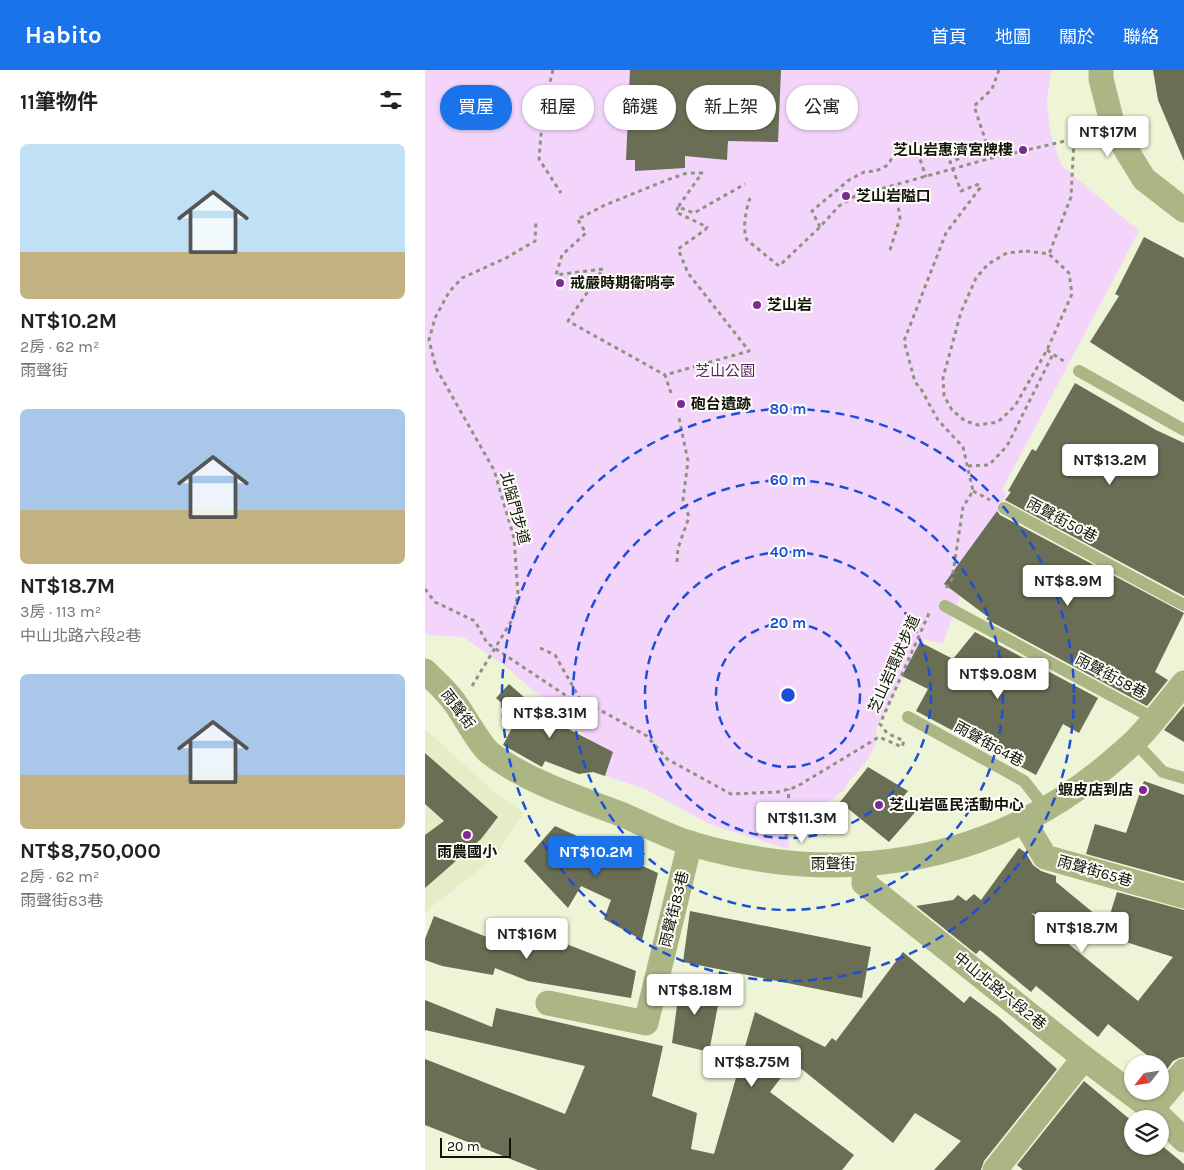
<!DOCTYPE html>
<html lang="zh-TW">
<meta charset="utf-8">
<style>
body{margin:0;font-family:Karla,"Noto Sans TC",sans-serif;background:#f6f6f6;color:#222;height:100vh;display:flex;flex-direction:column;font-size:19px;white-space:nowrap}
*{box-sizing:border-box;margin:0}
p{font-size:16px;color:#767676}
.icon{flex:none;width:28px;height:28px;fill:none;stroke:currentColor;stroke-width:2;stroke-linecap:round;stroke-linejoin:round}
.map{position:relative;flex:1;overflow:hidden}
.panel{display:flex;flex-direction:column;background:#fff;width:425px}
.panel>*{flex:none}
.top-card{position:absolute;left:15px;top:15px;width:475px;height:45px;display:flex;gap:10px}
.needle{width:32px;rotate:240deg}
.fabs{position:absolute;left:699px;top:985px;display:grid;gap:10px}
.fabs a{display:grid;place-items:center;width:45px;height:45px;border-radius:50%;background:#fff;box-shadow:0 1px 4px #0004;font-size:25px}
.scale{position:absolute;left:15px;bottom:12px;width:71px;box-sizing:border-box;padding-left:5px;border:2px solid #111309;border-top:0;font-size:14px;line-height:18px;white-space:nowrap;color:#111309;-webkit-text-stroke:4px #fdfef8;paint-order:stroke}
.price{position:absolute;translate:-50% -42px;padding:0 11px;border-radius:5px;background:#fff;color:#222;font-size:16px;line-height:32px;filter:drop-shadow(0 1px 2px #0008)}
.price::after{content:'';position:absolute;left:50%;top:30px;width:15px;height:11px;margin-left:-8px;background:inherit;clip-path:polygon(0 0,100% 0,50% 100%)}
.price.active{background:#1a73e8;color:#fff}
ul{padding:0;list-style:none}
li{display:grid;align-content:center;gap:10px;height:265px;padding:0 20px}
li span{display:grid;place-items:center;height:155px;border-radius:8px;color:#555}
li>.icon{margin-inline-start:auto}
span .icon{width:90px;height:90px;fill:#fffc;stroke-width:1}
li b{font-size:21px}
h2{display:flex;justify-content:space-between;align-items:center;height:60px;padding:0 20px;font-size:21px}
.tag{padding:0 18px;border-radius:22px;background:#fff;box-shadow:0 1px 4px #0004;font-size:18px;line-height:45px}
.tag.active{background:#1a73e8;color:#fff}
header{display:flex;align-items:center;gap:30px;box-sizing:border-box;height:70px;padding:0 25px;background:#1a73e8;color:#fff}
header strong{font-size:24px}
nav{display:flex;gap:28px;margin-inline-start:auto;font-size:18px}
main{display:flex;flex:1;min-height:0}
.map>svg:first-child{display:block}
.built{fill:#e5edc7}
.green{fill:#f3d5fc}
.building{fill:#696e54;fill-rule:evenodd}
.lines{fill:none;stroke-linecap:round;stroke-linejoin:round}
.path{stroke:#8f937e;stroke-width:3;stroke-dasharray:4 4;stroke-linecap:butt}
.lane{stroke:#acb685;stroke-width:12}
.street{stroke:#acb685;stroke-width:25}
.path-bridge{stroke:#8f937e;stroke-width:3;stroke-dasharray:4 4;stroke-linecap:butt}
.ring{fill:none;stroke:#1d4ed8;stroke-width:2.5;stroke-dasharray:9 6}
.poi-dot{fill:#7e2997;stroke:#fdfef8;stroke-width:2}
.labels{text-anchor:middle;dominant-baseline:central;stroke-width:4;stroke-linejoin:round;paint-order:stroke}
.poi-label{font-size:15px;font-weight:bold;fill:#111309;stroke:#fdfef8;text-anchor:start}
.park-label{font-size:15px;fill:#572567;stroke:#fdfef8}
.street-label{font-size:15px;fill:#111309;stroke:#fdfef8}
.centre{fill:#1d4ed8;stroke:#fdfef8;stroke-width:2.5}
.ring-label{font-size:15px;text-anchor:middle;font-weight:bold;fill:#1d4ed8;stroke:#fdfef8;stroke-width:4;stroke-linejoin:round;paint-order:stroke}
</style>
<header>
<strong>Habito</strong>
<nav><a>首頁</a><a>地圖</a><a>關於</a><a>聯絡</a></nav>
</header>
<main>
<section class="panel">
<h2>11筆物件<svg class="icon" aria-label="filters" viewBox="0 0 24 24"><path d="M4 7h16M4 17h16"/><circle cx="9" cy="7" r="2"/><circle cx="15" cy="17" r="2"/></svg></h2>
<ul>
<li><span style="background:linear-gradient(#bfe0f5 70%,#c2b280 0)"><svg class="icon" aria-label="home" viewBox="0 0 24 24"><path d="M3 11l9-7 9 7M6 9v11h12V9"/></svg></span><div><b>NT$10.2M</b><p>2房 · 62 m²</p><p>雨聲街</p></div></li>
<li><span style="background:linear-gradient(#a9c7e8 65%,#c2b280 0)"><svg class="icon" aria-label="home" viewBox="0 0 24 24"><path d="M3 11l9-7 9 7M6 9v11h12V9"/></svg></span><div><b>NT$18.7M</b><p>3房 · 113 m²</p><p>中山北路六段2巷</p></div></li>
<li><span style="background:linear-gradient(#a9c7e8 65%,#c2b280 0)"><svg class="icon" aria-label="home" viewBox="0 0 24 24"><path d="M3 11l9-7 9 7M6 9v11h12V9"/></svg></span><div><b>NT$8,750,000</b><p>2房 · 62 m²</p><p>雨聲街83巷</p></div></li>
</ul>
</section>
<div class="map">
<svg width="759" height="1100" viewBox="0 0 759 1100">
<rect width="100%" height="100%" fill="#eef4d6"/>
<polygon class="built" points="0,659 66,719 99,743 69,788 0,842"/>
<polygon class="green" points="0,0 626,0 622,33 625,62 636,95 714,161 577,420 582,423 546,495 518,574 499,569 452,657 451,674 441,692 422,714 418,722 414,723 409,729 369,743 363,779 284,754 220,719 169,702 170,674 79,595 38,567 2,565 0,562"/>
<g class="building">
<polygon points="205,0 356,0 353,72 303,71 302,90 260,86 260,98 210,101 210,90 201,90"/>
<polygon points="728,0 759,0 759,91 733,30"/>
<polygon points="719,167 759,188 759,332 665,272 694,226 690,224"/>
<polygon points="650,313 731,360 759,373 759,526 580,430 586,422 583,421 607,379 611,381"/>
<polygon points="572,441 575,445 759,543 730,602 743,610 722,636 561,549 563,547 519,514"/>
<polygon points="550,562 673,628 654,663 638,654 611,705 491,641 503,619 477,606 495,572 528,589"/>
<polygon points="84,614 124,649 188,682 180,706 168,702 154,704 120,691 117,697 78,675 88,656 84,654 89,644 71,628"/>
<polygon points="759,636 759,672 739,660"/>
<polygon points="0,683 73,747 56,769 0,818 0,765 19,751 0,734"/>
<polygon points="443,697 483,721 478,727 493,739 464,772 415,732"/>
<polygon points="719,711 759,725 759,811 661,784 670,754 701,763"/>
<polygon points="130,756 233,803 217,870 179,849 186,830 156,816 143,838 99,791"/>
<path d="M594 778 601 783 608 795 616 801 631 806V812L682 854 692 822 759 840V987L754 988 748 991 740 1002 735 994H733L683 954 673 967 611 916 606 922 555 880 551 884 491 836 528 830 533 825 541 831 549 824 556 830ZM606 843 679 865 748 887 713 931Z"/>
<polygon points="265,841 446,877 437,928 258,892"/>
<polygon points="9,846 92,879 100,858 211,901 206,928 103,911 70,898 68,905 17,896 0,890 0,869"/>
<polygon points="478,882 539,933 545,926 573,947 632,999 559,1091 556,1100 509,1100 536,1071 490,1043 468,1073 368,992 345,1022 429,1085 417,1100 113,1100 0,1055 0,989 140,1044 160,996 0,960 0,930 67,957 71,938 238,976 227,1026 272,1043 266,1079 289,1084 330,942 400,977 407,968 411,971"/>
<polygon points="256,906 295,925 284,982 247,973"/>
<polygon points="659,1011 708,1052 708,1076 735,1076 735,1074 759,1094 759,1100 598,1100 592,1095"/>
</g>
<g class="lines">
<g class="path">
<polyline points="128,0 118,40 114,89 136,123"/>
<path d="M325 128C321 139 317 159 322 170L354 196 395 157 414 136 430 126 563 89 649 69 646 127 624 184"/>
<polyline points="155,148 180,135 242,110 262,103 277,103 253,137 269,143 320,114"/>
<polyline points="153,150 161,163 137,185 131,205 178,199 143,251 240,305"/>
<polyline points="395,157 387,141 424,110 439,102 451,101 463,95 471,81 494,86 501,107"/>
<polyline points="465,180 475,148 470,116"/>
<polygon points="601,181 624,184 644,203 647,224 622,280 590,336 573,352 553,355 540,351 527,340 519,326 518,308 536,242 551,208 563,194 582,183"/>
<polyline points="622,280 640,292"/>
<polyline points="246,323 240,305 324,281 263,203 253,179 280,160 282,157 251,142 253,137"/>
<polyline points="543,396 564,395 582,376 628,284"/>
<polyline points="548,421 565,430"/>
<polyline points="252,492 253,478 264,447 258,430 263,391 254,348"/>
<polyline points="521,518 527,509 538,437 548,421 538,377 513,350 496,319 490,312 479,271 521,163 555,118 554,114 536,121 525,92 563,78 549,36 567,19 574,0"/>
<polyline points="115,578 130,585 155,629"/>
<polyline points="47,616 87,550 93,524 89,468 69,400 11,298 4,270 10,248 24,222 37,208 81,188 110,171 111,150"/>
<polyline points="361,768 364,719"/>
</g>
<g class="lane">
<polyline points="654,301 759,360"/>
<polyline points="579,438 759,535"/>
<polyline points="520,536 730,649"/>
<polyline points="483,647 599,711 621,739"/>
<polyline points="710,672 738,702 759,708"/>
</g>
<g class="street">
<polyline points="676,0 676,9 689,60 719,109 759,140"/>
<path d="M0 601C10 611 22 621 30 633 39 645 55 676 66 684 103 712 154 728 198 745 221 755 244 767 267 774 415 817 565 795 684 694 693 686 702 679 711 670 728 653 743 632 759 613"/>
<polyline points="599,751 620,787 759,826"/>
<polyline points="440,794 439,813 659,988 727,1039 759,1070"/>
<polyline points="123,933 221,953 265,773"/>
<polyline points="727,1039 759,1001"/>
<polyline points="570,1100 659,988"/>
</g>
<polyline class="path-bridge" points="0,519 10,532 50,551 62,573 152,633 155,629 222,666 242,689 306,724 353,722 371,717 454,667 477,677 479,671 462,663 455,654 505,541"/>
</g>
<g class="ring">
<circle cx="363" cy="625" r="72"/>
<circle cx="363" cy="625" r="143"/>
<circle cx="363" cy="625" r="215"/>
<circle cx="363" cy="625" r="286"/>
</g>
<g class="poi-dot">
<circle cx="598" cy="80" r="5"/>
<circle cx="421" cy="126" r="5"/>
<circle cx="135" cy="213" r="5"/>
<circle cx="332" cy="235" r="5"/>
<circle cx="256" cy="334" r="5"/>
<circle cx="718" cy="720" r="5"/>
<circle cx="454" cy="735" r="5"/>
<circle cx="42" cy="765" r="5"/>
</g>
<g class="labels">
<g class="poi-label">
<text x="588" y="80" text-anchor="end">芝山岩惠濟宮牌樓</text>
<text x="431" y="126">芝山岩隘口</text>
<text x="145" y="213">戒嚴時期衛哨亭</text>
<text x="342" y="235">芝山岩</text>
<text x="266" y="334">砲台遺跡</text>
<text x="708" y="720" text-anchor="end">蝦皮店到店</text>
<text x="464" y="735">芝山岩區民活動中心</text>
<text x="42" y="782" text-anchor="middle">雨農國小</text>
</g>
<g class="park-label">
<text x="300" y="301">芝山公園</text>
</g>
<g class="street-label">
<text transform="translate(90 438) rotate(75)">北隘門步道</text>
<text transform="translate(637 450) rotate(28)">雨聲街50巷</text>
<text transform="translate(469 594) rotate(-66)">芝山岩環狀步道</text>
<text transform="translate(686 606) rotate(28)">雨聲街58巷</text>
<text transform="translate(33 639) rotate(53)">雨聲街</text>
<text transform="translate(564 674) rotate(29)">雨聲街64巷</text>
<text x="408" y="794">雨聲街</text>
<text transform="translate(670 801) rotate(16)">雨聲街65巷</text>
<text transform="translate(249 839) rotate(-76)">雨聲街83巷</text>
<text transform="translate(575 921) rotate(39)">中山北路六段2巷</text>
</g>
</g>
<circle cx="363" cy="625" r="8" class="centre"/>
<g class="ring-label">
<text x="363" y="344">80 m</text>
<text x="363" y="415">60 m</text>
<text x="363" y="487">40 m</text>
<text x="363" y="558">20 m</text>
</g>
</svg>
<div class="fabs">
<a><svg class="needle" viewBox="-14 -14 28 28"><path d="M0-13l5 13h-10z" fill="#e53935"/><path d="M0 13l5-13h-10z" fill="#767676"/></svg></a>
<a><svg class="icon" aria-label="layers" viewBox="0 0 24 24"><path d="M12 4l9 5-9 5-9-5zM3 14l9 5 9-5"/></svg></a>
</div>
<div class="scale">20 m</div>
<b class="price" style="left:683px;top:88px">NT$17M</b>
<b class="price" style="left:685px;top:416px">NT$13.2M</b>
<b class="price" style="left:643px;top:537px">NT$8.9M</b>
<b class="price" style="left:573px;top:630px">NT$9.08M</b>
<b class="price" style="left:125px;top:669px">NT$8.31M</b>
<b class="price" style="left:377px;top:774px">NT$11.3M</b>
<b class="price active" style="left:171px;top:808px">NT$10.2M</b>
<b class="price" style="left:657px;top:884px">NT$18.7M</b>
<b class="price" style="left:102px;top:890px">NT$16M</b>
<b class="price" style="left:270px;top:946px">NT$8.18M</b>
<b class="price" style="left:327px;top:1018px">NT$8.75M</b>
<div class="top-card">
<a class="tag active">買屋</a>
<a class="tag">租屋</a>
<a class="tag">篩選</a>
<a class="tag">新上架</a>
<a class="tag">公寓</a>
</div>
</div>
</main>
